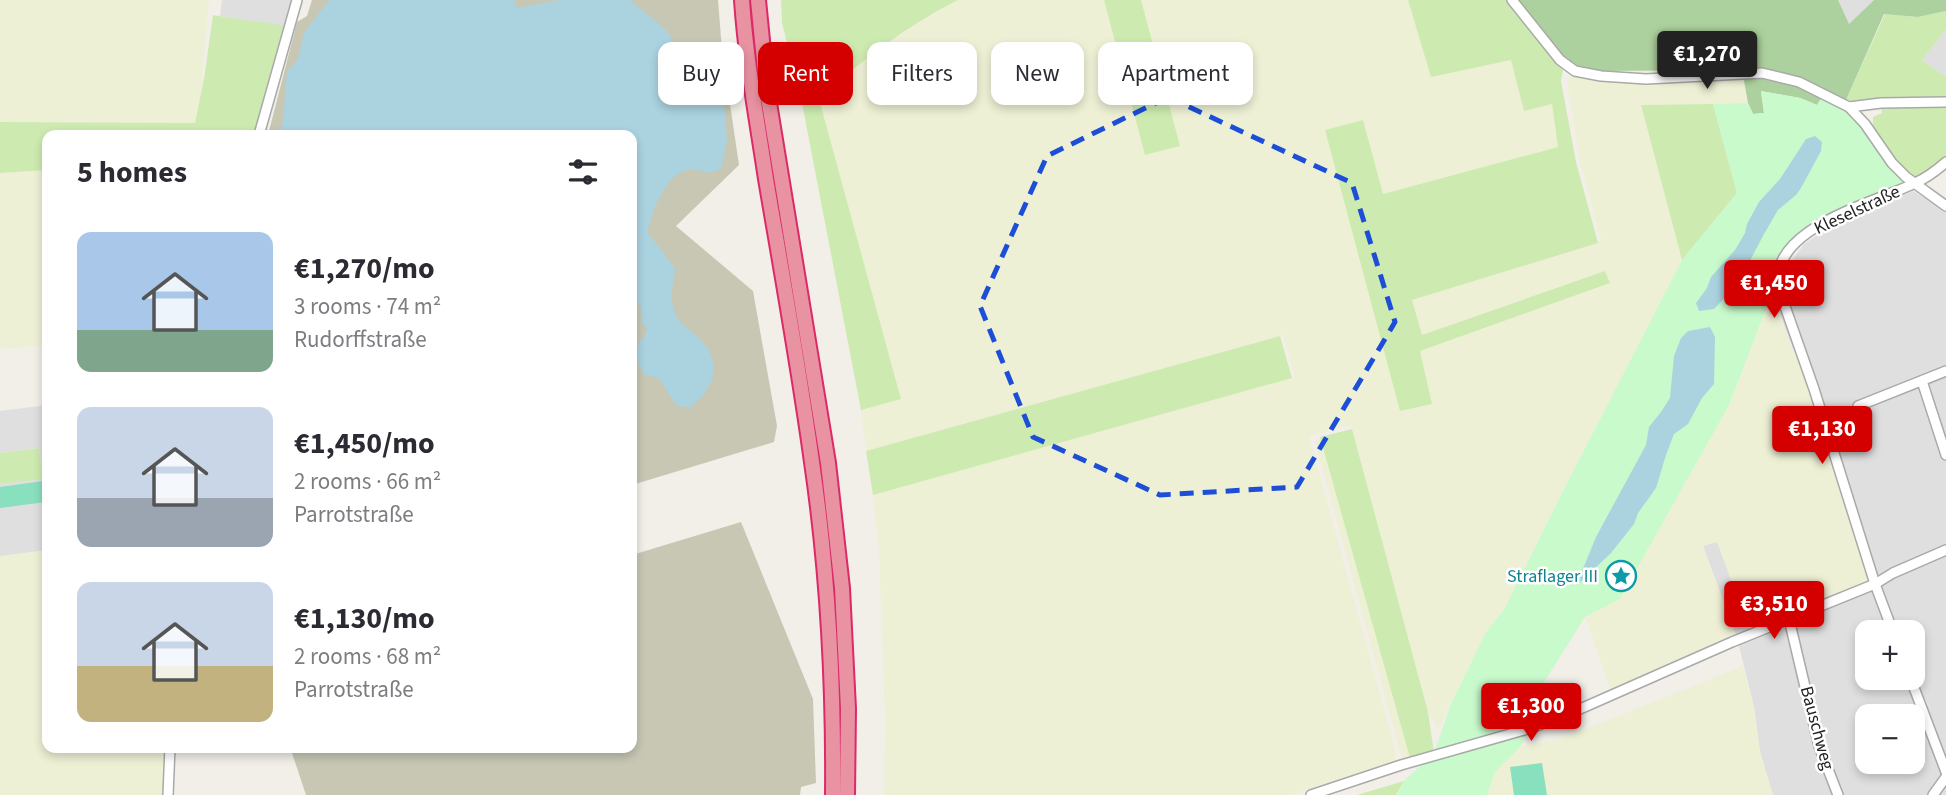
<!DOCTYPE html>
<meta charset="utf-8">
<style>
body{margin:0;font-family:"Source Sans 3",sans-serif;background:#f2f2f3;color:#2b2b33;height:100vh;display:flex;flex-direction:column;font-size:26px;white-space:nowrap}
*{box-sizing:border-box;margin:0}
p{font-size:23px;color:#7c7c81}
.icon{flex:none;width:38px;height:38px;fill:none;stroke:currentColor;stroke-width:2;stroke-linecap:round;stroke-linejoin:round}
.map{position:relative;flex:1;overflow:hidden}
.details{position:absolute;left:42px;top:130px;width:595px;height:623px;display:flex;flex-direction:column;background:#fff;border-radius:14px;box-shadow:0 4px 10px #0003}
.details>*{flex:none}
.banner{position:absolute;left:658px;top:42px;width:665px;height:63px;display:flex;gap:14px}
.tools{position:absolute;left:1855px;top:620px;display:grid;gap:14px}
.tools a{display:grid;place-items:center;width:70px;height:70px;border-radius:14px;background:#fff;box-shadow:0 4px 10px #0003;font-size:35px}
.price{position:absolute;translate:-50% -60px;padding:0 16px;border-radius:7px;background:#d40000;color:#fff;font-size:23px;line-height:46px;filter:drop-shadow(0 2px 4px #0008)}
.price::after{content:'';position:absolute;left:50%;top:42px;width:21px;height:16px;margin-left:-10px;background:inherit;clip-path:polygon(0 0,100% 0,50% 100%)}
.price.on{background:#222;color:#fff}
ul{padding:0;list-style:none}
li{display:flex;align-items:center;gap:21px;height:175px;padding:0 35px}
li span{display:grid;place-items:center;flex:none;width:196px;height:140px;border-radius:14px;color:#555}
li>.icon{margin-inline-start:auto}
span .icon{width:84px;height:84px;fill:#fffc;stroke-width:1}
li b{font-size:30px}
h2{display:flex;justify-content:space-between;align-items:center;height:84px;padding:0 35px;font-size:30px}
.chip{padding:0 24px;border-radius:14px;background:#fff;box-shadow:0 4px 10px #0003;font-size:24px;line-height:63px}
.chip.on{background:#d40000;color:#fff}
.map>svg:first-child{display:block}
.residential{fill:#e0dfdf;fill-rule:evenodd}
.construction{fill:#c7c7b4}
.farmland{fill:#eef0d5}
.grass{fill:#cdebb0}
.forest{fill:#add19e}
.park{fill:#c8facc}
.pitch{fill:#88e0be}
.water{fill:#aad3df}
.lines{fill:none;stroke-linecap:round;stroke-linejoin:round}
.minor-casing{stroke:#a9a9a9;stroke-width:12}
.highway-casing{stroke:#dc2a67;stroke-width:18}
.minor{stroke:#fff;stroke-width:9}
.highway{stroke:#e892a2;stroke-width:14}
.marked{fill:none;stroke:#1d4ed8;stroke-width:5;stroke-dasharray:14 9;stroke-linejoin:round}
.labels{text-anchor:middle;dominant-baseline:central;stroke-width:5;stroke-linejoin:round;paint-order:stroke}
.street-label{font-size:18px;fill:#222;stroke:#fff}
.culture-label{font-size:18px;fill:#0d838f;stroke:#fff;text-anchor:end}
</style>
<div class="map">
<svg width="1946" height="795" viewBox="0 0 1946 795">
<rect width="100%" height="100%" fill="#f2efe9"/>
<g class="residential">
<polygon points="222,0 294,0 287,27 220,16"/>
<polygon points="1838,0 1874,0 1848,25"/>
<polygon points="1946,29 1946,77 1922,60"/>
<path d="M1913 191 1946 210V795H1773L1760 752 1754 707 1737 638 1703 546 1717 541 1748 627 1867 584 1798 348 1793 349 1772 293 1777 289 1784 272 1804 244 1840 220ZM1867 632H1913V677H1867ZM1867 716H1913V761H1867Z"/>
<polygon points="47,405 47,551 0,557 0,484 43,478 39,448 0,453 0,411"/>
</g>
<g class="construction">
<polygon points="312,0 718,0 722,50 739,165 676,226 753,291 777,426 774,442 632,485 632,135 268,135 297,22 307,16"/>
<polygon points="741,522 813,699 816,783 801,787 800,795 306,795 290,747 632,747 632,555"/>
</g>
<g class="farmland">
<polygon points="0,0 209,0 202,78 204,79 195,123 0,122"/>
<polygon points="958,0 1408,0 1431,76 1511,60 1552,103 1558,147 1383,194 1363,120 1325,130 1401,411 1432,404 1419,351 1609,283 1605,271 1422,335 1412,300 1601,241 1580,161 1567,83 1573,66 1601,71 1742,70 1748,103 1641,106 1682,260 1561,495 1505,608 1486,632 1438,730 1428,712 1351,425 1309,436 1395,749 1395,761 1291,795 884,795 885,719 879,553 873,495 1295,377 1283,335 866,451 861,410 901,398 819,99 866,57 931,15"/>
<polygon points="47,170 47,345 0,349 0,173"/>
<polygon points="1772,293 1792,349 1799,348 1871,577 1867,584 1847,590 1834,597 1750,630 1717,542 1703,546 1735,633 1611,691 1585,617 1621,598 1729,405"/>
<polygon points="1320,437 1410,758 1405,759 1401,755 1315,442"/>
<polygon points="47,550 47,747 166,747 164,795 0,795 0,556"/>
<polygon points="1743,666 1754,707 1760,752 1773,795 1487,795 1495,772 1520,747 1560,739"/>
</g>
<g class="grass">
<path d="M781 0H958C907 26 861 60 819 99L901 399 861 410 802 103 782 23Z"/>
<polygon points="1104,0 1141,0 1180,146 1145,155"/>
<polygon points="1408,0 1508,0 1563,70 1561,81 1576,162 1598,243 1412,300 1422,335 1605,271 1610,283 1420,351 1432,404 1400,411 1325,130 1363,120 1383,194 1558,147 1552,104 1524,111 1511,60 1431,77"/>
<polygon points="1946,11 1946,29 1922,60 1946,77 1946,100 1861,102 1846,100 1885,14 1918,17"/>
<polygon points="213,15 287,26 255,135 47,135 47,170 0,173 0,122 195,123 204,79"/>
<polygon points="1713,104 1737,193 1682,260 1641,105"/>
<polygon points="1943,106 1946,107 1946,156 1937,167 1916,181 1893,160 1873,130 1873,117 1882,113 1881,107"/>
<polygon points="1280,336 1292,378 873,495 866,451"/>
<polygon points="1352,429 1428,712 1434,753 1410,758 1320,437"/>
<polygon points="39,448 43,479 0,484 0,453"/>
<polygon points="1404,781 1396,795 1357,795"/>
</g>
<polygon class="forest" points="1515,0 1838,0 1849,24 1874,0 1946,0 1946,11 1918,17 1884,14 1846,100 1826,91 1817,105 1800,98 1761,91 1764,113 1753,114 1748,103 1742,70 1601,71 1573,66"/>
<path class="park" d="M1761 91 1800 98 1817 105 1822 97 1848 111 1910 183C1883 194 1801 221 1788 246 1782 258 1780 276 1777 289L1772 293 1729 405 1620 599 1585 617 1531 703 1534 722 1520 747 1495 772 1487 795H1397L1404 781 1434 753 1451 704 1486 632 1505 608 1561 495 1682 260 1737 193 1713 104 1748 103 1753 114 1764 113Z"/>
<g class="pitch">
<polygon points="43,481 46,502 0,508 0,487"/>
<polygon points="1542,763 1547,795 1514,795 1510,767"/>
</g>
<g class="water">
<path d="M329 0H514L517 8 559 0H630L667 31 680 54H699L714 70 724 105 727 140 721 169C703 177 705 168 689 170 666 171 652 213 647 232L675 268C673 285 668 302 677 317 683 328 698 334 705 345 723 369 711 390 691 407L677 406 658 378 644 375 634 352 648 329 642 323V308L632 296V135H278L283 122 287 72 298 59 304 33Z"/>
<polygon points="1815,136 1822,142 1821,151 1801,188 1796,195 1778,210 1764,234 1744,272 1732,290 1714,309 1699,311 1696,303 1707,288 1711,277 1735,250 1745,233 1747,224 1759,202 1780,179 1806,139"/>
<polygon points="1710,327 1715,337 1714,384 1702,398 1688,424 1674,434 1666,455 1656,488 1638,513 1634,524 1611,553 1576,586 1596,537 1646,445 1649,427 1661,412 1670,398 1674,356 1681,338 1688,331"/>
</g>
<g class="lines">
<g class="minor-casing">
<g id="minor">
<polyline points="1512,0 1560,60 1575,71 1601,76 1646,79 1762,73 1799,82 1849,107 1865,124 1892,163 1906,177 1946,206"/>
<polyline points="1849,107 1881,103 1946,102"/>
<polyline points="259,135 297,0"/>
<polyline points="1922,381 1946,455"/>
<polyline points="1858,406 1946,371"/>
<polyline points="1789,619 1819,746 1838,795"/>
<path d="M1893 632 1875 584 1814 389 1780 292C1762 229 1875 203 1915 183 1926 178 1937 170 1946 162"/>
<polyline points="1910,677 1946,772"/>
<polyline points="168,795 170,747"/>
<polyline points="1311,795 1401,765 1531,728 1571,713 1732,642 1875,584 1893,573 1946,550"/>
<polyline points="1933,795 1946,777"/>
</g>
</g>
<g class="highway-casing">
<g id="highway">
<path d="M742 0C746 60 757 119 766 179 782 273 799 367 812 462 828 572 834 684 833 795"/>
<polyline points="758,0 767,91 828,463 842,588 848,709 847,795"/>
</g>
</g>
<use href="#minor" class="minor"/>
<use href="#highway" class="highway"/>
</g>
<path class="marked" d="M1168 97 1352 183 1395 322 1297 487 1160 495 1033 437 980 306 1047 156Z"/>
<defs>
<g id="sight-ring" transform="scale(1.575)"><circle r="9.5" fill="#fff" stroke="#0f9aa8" stroke-width="1.5"/><path d="M0-6L1.8-2.2L6-1.7L2.9 1.2L3.7 5.4L0 3.3L-3.7 5.4L-2.9 1.2L-6-1.7L-1.8-2.2Z" fill="#0f9aa8"/></g>
</defs>
<g fill-rule="evenodd">
<use href="#sight-ring" x="1621" y="576"/>
</g>
<g class="labels">
<g class="street-label">
<text transform="translate(1857 210) rotate(-25)">Kleselstraße</text>
<text transform="translate(1817 728) rotate(75)">Bauschweg</text>
</g>
<g class="culture-label">
<text x="1598" y="576">Straflager III</text>
</g>
</g>
</svg>
<div class="tools">
<a>+</a>
<a>−</a>
</div>
<b class="price on" style="left:1707px;top:91px">€1,270</b>
<b class="price" style="left:1774px;top:320px">€1,450</b>
<b class="price" style="left:1822px;top:466px">€1,130</b>
<b class="price" style="left:1774px;top:641px">€3,510</b>
<b class="price" style="left:1531px;top:743px">€1,300</b>
<div class="banner">
<a class="chip">Buy</a>
<a class="chip on">Rent</a>
<a class="chip">Filters</a>
<a class="chip">New</a>
<a class="chip">Apartment</a>
</div>
<section class="details">
<h2>5 homes<svg class="icon" aria-label="filters" viewBox="0 0 24 24"><path d="M4 7h16M4 17h16"/><circle cx="9" cy="7" r="2"/><circle cx="15" cy="17" r="2"/></svg></h2>
<ul>
<li><span style="background:linear-gradient(#a9c7e8 70%,#7fa58c 0)"><svg class="icon" aria-label="home" viewBox="0 0 24 24"><path d="M3 11l9-7 9 7M6 9v11h12V9"/></svg></span><div><b>€1,270/mo</b><p>3 rooms · 74 m²</p><p>Rudorffstraße</p></div></li>
<li><span style="background:linear-gradient(#c9d6e8 65%,#9aa5b1 0)"><svg class="icon" aria-label="home" viewBox="0 0 24 24"><path d="M3 11l9-7 9 7M6 9v11h12V9"/></svg></span><div><b>€1,450/mo</b><p>2 rooms · 66 m²</p><p>Parrotstraße</p></div></li>
<li><span style="background:linear-gradient(#c9d6e8 60%,#c2b280 0)"><svg class="icon" aria-label="home" viewBox="0 0 24 24"><path d="M3 11l9-7 9 7M6 9v11h12V9"/></svg></span><div><b>€1,130/mo</b><p>2 rooms · 68 m²</p><p>Parrotstraße</p></div></li>
</ul>
</section>
</div>
